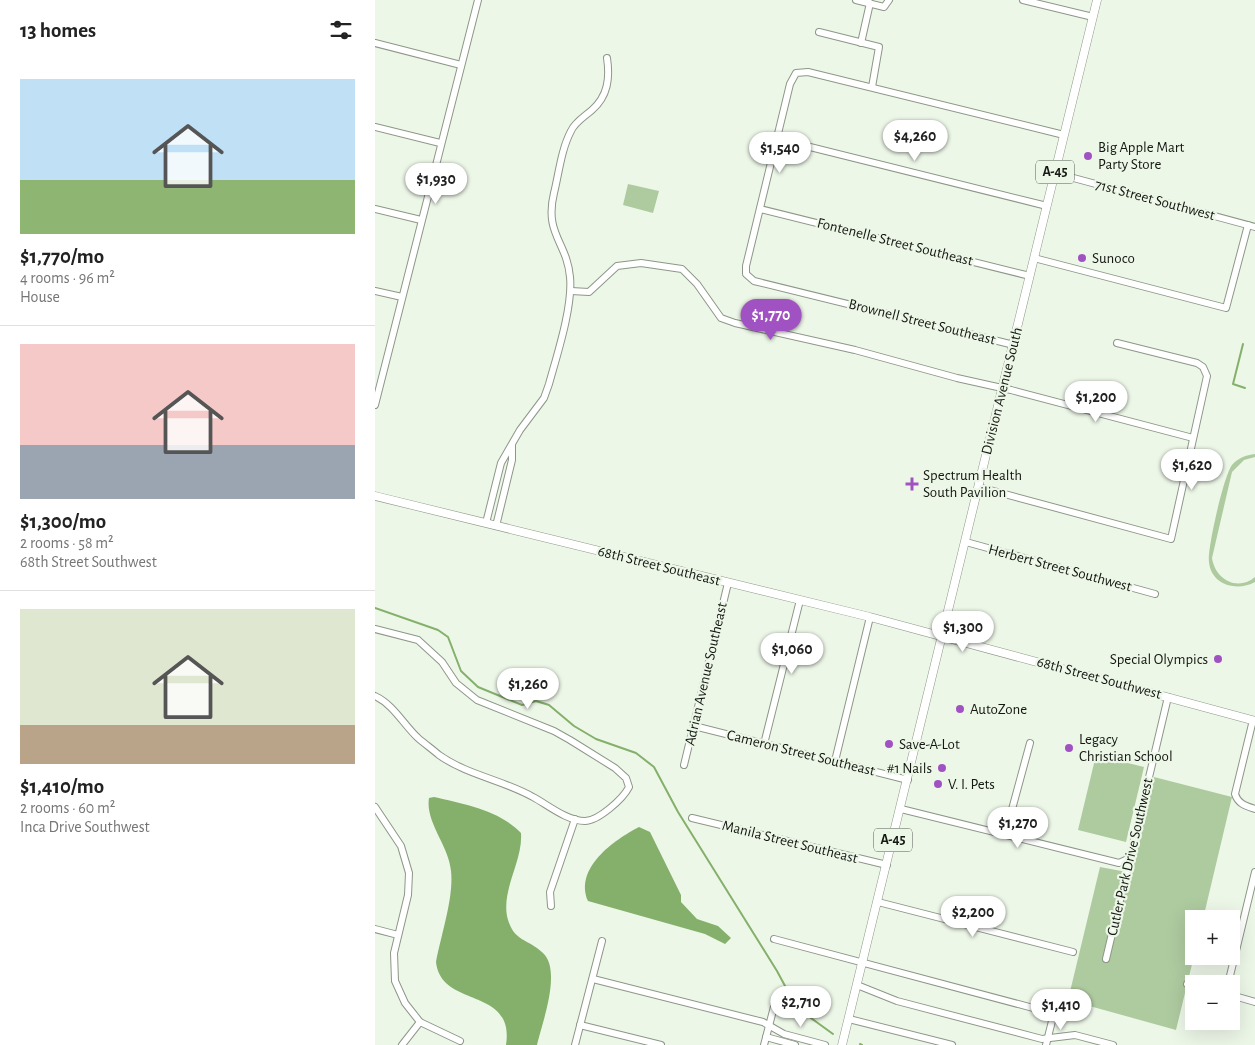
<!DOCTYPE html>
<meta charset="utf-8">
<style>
body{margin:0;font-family:"Alegreya Sans",sans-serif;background:#f6f6f6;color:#222;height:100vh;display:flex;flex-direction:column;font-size:19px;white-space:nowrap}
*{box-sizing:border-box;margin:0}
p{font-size:16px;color:#767676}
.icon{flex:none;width:28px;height:28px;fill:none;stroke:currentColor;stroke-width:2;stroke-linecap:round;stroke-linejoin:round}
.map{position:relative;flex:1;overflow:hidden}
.sheet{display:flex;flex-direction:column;background:#fff;width:375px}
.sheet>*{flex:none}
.tools{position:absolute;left:810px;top:910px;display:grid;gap:10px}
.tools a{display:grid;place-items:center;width:55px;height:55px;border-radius:0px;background:#fff;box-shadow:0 5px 20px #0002;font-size:25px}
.price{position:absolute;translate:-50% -42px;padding:0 11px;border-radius:18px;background:#fff;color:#222;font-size:16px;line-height:32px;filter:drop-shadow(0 1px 2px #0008)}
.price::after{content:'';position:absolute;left:50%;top:30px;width:15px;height:11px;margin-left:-8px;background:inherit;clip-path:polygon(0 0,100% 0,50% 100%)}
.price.on{background:#a152c2;color:#fff}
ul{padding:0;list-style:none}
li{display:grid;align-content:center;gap:10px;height:265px;padding:0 20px}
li+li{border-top:1px solid #e0e0e0}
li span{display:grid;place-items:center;height:155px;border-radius:0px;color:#555}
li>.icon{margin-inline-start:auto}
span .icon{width:90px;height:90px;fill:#fffc;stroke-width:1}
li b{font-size:21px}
h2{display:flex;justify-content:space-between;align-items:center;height:60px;padding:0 20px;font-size:21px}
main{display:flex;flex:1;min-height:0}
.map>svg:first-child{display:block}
.green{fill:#aeca9f}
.water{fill:#84b06b}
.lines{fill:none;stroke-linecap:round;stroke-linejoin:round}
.stream{stroke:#84b06b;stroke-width:2}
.minor-casing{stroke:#8d9788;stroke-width:8}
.major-casing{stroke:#8d9788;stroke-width:9}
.minor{stroke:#fff;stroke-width:6}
.major{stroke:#fff;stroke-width:8}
.poi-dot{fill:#a152c2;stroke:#edf7e8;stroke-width:2}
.labels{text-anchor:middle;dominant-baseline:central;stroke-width:4.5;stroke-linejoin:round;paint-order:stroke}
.shield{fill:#edf7e8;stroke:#555a52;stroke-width:1}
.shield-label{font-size:14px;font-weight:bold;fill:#141712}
.poi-label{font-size:15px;fill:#141712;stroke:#edf7e8;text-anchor:start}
.street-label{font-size:15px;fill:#141712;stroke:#edf7e8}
</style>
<main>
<section class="sheet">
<h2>13 homes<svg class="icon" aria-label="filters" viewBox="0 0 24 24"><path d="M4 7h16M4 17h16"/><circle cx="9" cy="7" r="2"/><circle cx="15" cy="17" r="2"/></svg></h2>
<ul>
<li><span style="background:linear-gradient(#bfe0f5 65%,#8fb573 0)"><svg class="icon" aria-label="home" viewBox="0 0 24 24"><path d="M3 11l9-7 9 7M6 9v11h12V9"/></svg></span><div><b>$1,770/mo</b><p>4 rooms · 96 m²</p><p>House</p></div></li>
<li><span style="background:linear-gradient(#f6c9c9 65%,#9aa5b1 0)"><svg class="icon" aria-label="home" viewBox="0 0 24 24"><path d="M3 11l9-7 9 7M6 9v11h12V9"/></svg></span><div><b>$1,300/mo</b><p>2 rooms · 58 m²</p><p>68th Street Southwest</p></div></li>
<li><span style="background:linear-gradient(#dfe7d0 75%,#b9a48a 0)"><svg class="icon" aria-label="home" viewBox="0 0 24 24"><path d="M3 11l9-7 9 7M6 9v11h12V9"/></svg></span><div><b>$1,410/mo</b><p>2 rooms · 60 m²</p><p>Inca Drive Southwest</p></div></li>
</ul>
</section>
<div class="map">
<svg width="880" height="1045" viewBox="0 0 880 1045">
<rect width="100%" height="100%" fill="#edf7e8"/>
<g class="green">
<polygon points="253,184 284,191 278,213 248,205"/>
<path d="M880 454V457L869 460 857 472 837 558C840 579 862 592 880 577V582C862 592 836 585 834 562 832 549 849 475 857 465 863 458 871 455 880 454Z"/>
<polygon points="721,755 769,767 751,842 703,830"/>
<polygon points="779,777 857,797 828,919 819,919 819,956 801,1030 693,1000 725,867 757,873"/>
</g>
<g class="water">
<path d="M59 797C89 804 124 810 146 833 148 861 127 888 132 916 138 942 152 938 168 953 187 971 167 1023 162 1045H131C140 986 66 1009 61 962 66 935 79 897 76 871 74 846 50 822 54 798Z"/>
<path d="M264 827 275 832 306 895V902L322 919 343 926 356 938 350 944 330 934 213 901C199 868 239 840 264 827Z"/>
</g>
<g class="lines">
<g class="stream">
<polyline points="868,344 858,384 870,388"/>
<polyline points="0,608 63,630 73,637 86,671 103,687 147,705 161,701 174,705 199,726 221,739 261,753 279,767 303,812 402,971 417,999 429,1013 458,1034"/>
<polyline points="485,1044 487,1045"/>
</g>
<g class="minor-casing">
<g id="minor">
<polyline points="481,0 509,7 514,0"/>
<polyline points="648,0 718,17"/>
<polyline points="444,32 504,47 497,87"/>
<polyline points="0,43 86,65"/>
<polyline points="486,43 495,3"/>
<polyline points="0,127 65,143"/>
<polyline points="403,139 672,206"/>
<polyline points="680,173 880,227"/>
<polyline points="0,209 46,220"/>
<polyline points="385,209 655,276"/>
<polyline points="659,258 851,308 873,225"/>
<polyline points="0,291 27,297"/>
<polyline points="196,291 214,292 242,266 266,263 300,268 307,269 322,284 346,318 360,323 480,350 582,378 636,390 818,438"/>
<polyline points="639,345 379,281 371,274 371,266 415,84 421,73 433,72 689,135"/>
<polyline points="0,405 103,0"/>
<polyline points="604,487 796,539 832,376 828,367 822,363 742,343"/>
<path d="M111 523 126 463 145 430 169 398 174 384C182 355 198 306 195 277 192 242 169 234 179 193 184 173 186 150 196 131 200 122 209 117 217 110 233 96 235 78 232 58"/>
<polyline points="121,526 137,460 137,446"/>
<polyline points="591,542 780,594"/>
<path d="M0 629 43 640 67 662 81 683 102 700 179 731 195 740 240 768 251 778 254 787C248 799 223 821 210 821 192 821 173 805 158 797 128 780 92 775 64 755 57 749 50 744 43 738 28 724 19 705 0 696"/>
<path d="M878 720 860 794C863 804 871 806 880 809"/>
<polyline points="319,726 533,780"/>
<polyline points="389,744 425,600"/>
<polyline points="460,761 495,617"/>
<polyline points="309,765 353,583"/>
<polyline points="0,807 26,846 34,873 33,895 19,953 20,981 30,1003 45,1022 85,1041"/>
<polyline points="526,809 744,863 755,858"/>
<polyline points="317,818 512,865"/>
<polyline points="630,835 655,743"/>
<polyline points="503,902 698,952"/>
<polyline points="176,906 175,892 200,819"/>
<polyline points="0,929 23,935"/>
<polyline points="399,939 673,1012 677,1021 671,1045"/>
<polyline points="731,959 793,697"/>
<polyline points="218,979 388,1022 409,1034 450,1045"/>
<polyline points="812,984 819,985"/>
<polyline points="853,984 880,872"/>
<polyline points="482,985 522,1001 667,1039 700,1035 738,1045"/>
<polyline points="856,995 880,1002"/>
<polyline points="474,1019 577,1045"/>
<polyline points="205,1025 286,1045"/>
<polyline points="391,1037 420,1045"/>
<polyline points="27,1045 45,1022"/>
<polyline points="200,1045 227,941"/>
<polyline points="389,1045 400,1003"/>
</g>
</g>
<g class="major-casing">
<g id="major">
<polyline points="0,496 495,617 880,721"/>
<polyline points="467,1045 722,0"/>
</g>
</g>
<use href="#minor" class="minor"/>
<use href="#major" class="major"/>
</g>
<g class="poi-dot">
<circle cx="713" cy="156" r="5"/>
<circle cx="707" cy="258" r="5"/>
<path d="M534.5 476.5h5v5h5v5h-5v5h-5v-5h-5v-5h5z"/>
<circle cx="843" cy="659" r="5"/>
<circle cx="585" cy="709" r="5"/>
<circle cx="514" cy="744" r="5"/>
<circle cx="694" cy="748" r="5"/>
<circle cx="567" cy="768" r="5"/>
<circle cx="563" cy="784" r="5"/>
</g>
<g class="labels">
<g class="shield">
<rect x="661" y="160.5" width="38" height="23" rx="4"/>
<rect x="499" y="828.5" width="38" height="23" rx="4"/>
</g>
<g class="shield-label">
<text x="680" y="172">A-45</text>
<text x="518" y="840">A-45</text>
</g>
<g class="poi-label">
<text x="723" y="147">Big Apple Mart<tspan x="723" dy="17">Party Store</tspan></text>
<text x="717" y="258">Sunoco</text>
<text x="548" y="475">Spectrum Health<tspan x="548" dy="17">South Pavilion</tspan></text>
<text x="833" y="659" text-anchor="end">Special Olympics</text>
<text x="595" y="709">AutoZone</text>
<text x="704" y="739">Legacy<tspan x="704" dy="17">Christian School</tspan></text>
<text x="524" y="744">Save-A-Lot</text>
<text x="557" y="768" text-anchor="end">#1 Nails</text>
<text x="573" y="784">V. I. Pets</text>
</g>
<g class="street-label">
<text transform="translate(780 200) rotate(15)">71st Street Southwest</text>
<text transform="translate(520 242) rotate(14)">Fontenelle Street Southeast</text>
<text transform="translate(547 322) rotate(14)">Brownell Street Southeast</text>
<text transform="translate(627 391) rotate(-76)">Division Avenue South</text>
<text transform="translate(284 566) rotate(14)">68th Street Southeast</text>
<text transform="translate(685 568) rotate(15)">Herbert Street Southwest</text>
<text transform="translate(331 674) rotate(-77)">Adrian Avenue Southeast</text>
<text transform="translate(724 678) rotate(15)">68th Street Southwest</text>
<text transform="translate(426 753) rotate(14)">Cameron Street Southeast</text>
<text transform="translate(415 842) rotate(14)">Manila Street Southeast</text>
<text transform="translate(755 857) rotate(-77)">Cutler Park Drive Southwest</text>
</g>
</g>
</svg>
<div class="tools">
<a>+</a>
<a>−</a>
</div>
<b class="price" style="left:540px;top:162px">$4,260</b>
<b class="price" style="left:405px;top:174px">$1,540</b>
<b class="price" style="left:61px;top:205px">$1,930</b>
<b class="price on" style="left:396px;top:341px">$1,770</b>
<b class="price" style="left:721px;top:423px">$1,200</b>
<b class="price" style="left:817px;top:491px">$1,620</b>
<b class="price" style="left:588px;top:653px">$1,300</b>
<b class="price" style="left:417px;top:675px">$1,060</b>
<b class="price" style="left:153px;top:710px">$1,260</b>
<b class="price" style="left:643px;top:849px">$1,270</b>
<b class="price" style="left:598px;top:938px">$2,200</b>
<b class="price" style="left:426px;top:1028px">$2,710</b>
<b class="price" style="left:686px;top:1031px">$1,410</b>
</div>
</main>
